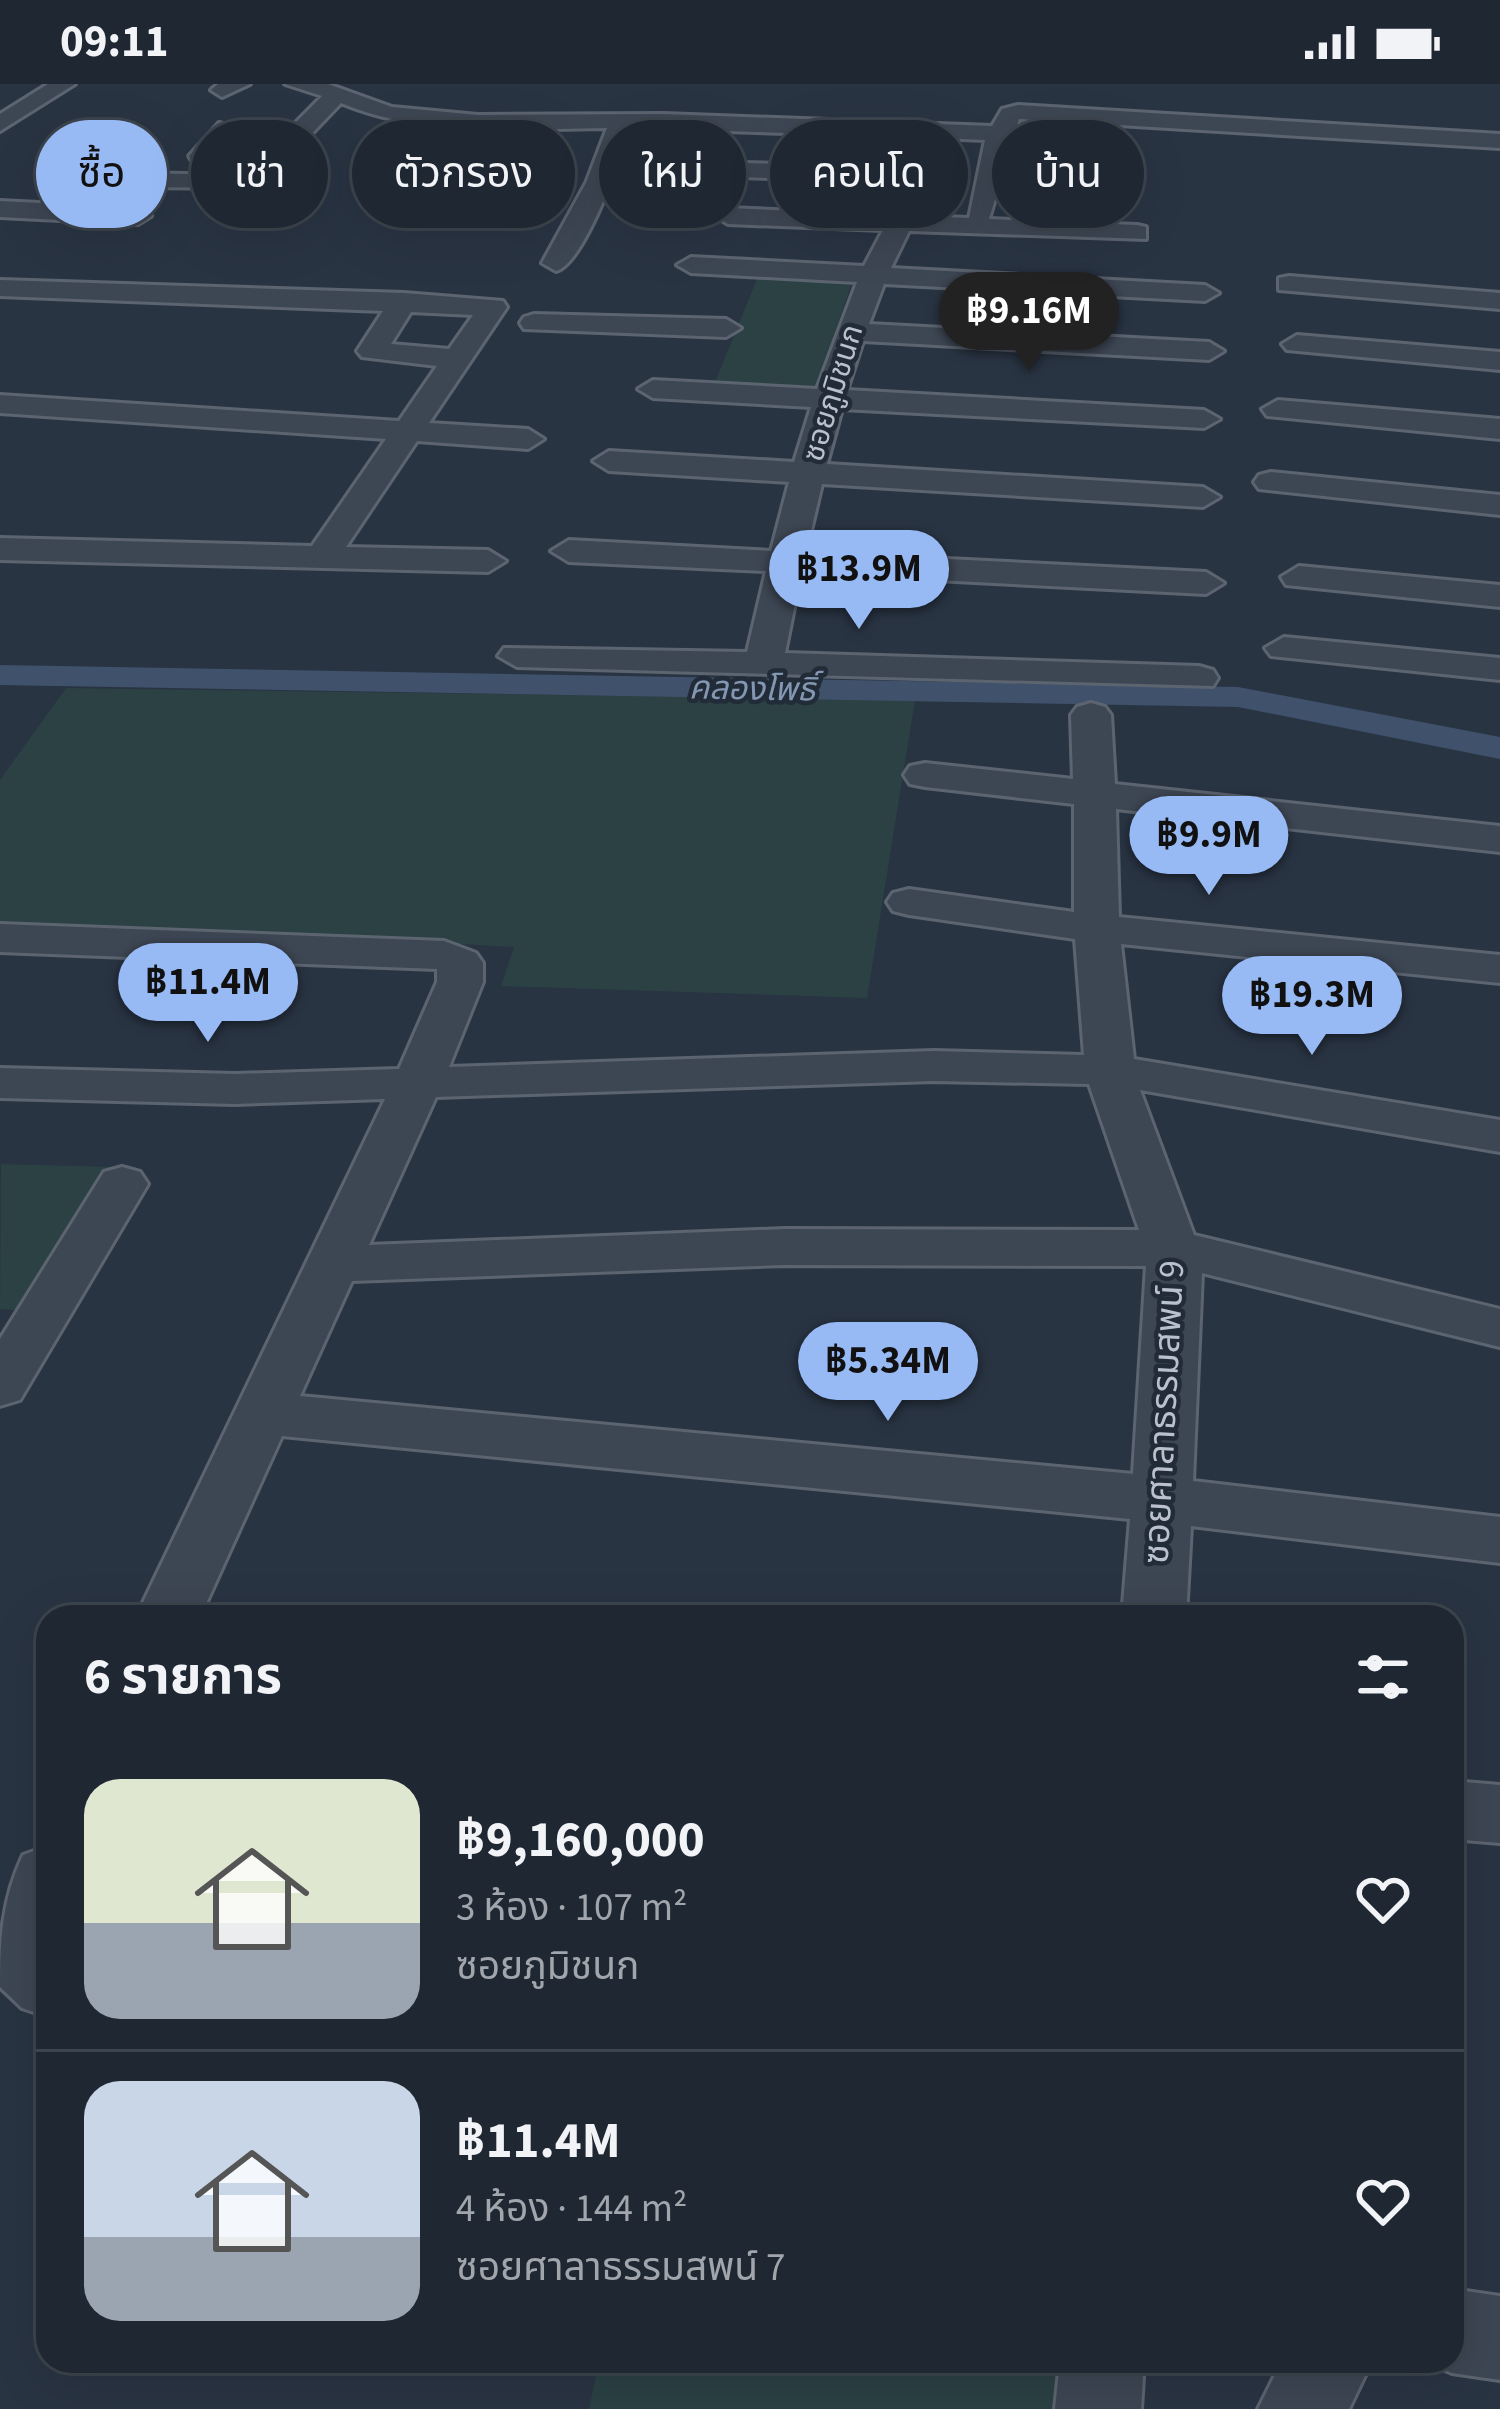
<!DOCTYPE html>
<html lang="th">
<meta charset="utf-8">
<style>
body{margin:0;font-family:"Source Sans 3","Noto Sans Thai",sans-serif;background:#272f3a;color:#f1f3f6;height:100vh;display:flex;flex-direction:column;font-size:45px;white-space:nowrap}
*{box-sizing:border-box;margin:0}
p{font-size:39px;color:#a1a5ac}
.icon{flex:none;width:66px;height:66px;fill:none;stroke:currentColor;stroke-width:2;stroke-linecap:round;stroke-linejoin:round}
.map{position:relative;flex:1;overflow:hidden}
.panel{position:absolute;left:36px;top:1521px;width:1428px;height:768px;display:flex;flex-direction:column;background:#1f2732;border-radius:36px;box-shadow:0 12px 48px #0002,0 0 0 3px #3c444d}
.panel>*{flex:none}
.top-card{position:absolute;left:36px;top:36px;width:1428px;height:108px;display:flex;gap:24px}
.price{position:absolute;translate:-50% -102px;padding:0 27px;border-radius:42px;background:#98baf4;color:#111;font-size:39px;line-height:78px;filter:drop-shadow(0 3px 6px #0008)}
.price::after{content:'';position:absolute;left:50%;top:72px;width:36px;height:27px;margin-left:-18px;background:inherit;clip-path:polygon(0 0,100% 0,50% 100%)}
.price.active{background:#222;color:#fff}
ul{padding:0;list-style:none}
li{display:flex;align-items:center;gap:36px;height:300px;padding:0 48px}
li+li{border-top:3px solid #3c444d}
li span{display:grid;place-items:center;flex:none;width:336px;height:240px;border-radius:36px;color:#555}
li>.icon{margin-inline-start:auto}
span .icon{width:144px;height:144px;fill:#fffc;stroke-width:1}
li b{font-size:51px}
h2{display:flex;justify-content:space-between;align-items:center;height:144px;padding:0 48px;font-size:51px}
.tag{padding:0 42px;border-radius:54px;background:#1f2732;box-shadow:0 12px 48px #0002,0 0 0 3px #3c444d;font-size:42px;line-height:108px}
.tag.active{background:#98baf4;color:#111}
.status{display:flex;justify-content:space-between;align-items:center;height:84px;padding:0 60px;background:#1f2732;direction:ltr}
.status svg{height:33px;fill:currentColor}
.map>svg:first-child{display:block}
.green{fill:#2b4144}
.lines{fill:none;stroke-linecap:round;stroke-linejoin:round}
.canal{fill:#40516b;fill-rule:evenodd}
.minor-casing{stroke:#5c6470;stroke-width:6}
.minor{fill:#3d4653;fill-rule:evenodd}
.labels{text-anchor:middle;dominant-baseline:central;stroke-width:9;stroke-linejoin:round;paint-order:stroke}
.far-street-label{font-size:30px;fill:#bbc1cc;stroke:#222b38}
.far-water-label{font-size:33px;font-style:italic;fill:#8497b2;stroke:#222b38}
.street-label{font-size:36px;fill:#bbc1cc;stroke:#222b38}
</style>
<div class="status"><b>09:11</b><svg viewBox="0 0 49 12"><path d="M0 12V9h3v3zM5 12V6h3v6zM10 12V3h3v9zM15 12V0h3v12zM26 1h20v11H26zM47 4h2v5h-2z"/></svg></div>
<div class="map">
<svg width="1500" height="2325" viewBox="0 0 1500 2325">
<rect width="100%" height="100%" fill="#293443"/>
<g class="green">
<polygon points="759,190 853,195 815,308 713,303"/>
<polygon points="66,604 915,616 867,914 501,902 514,863 107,841 0,842 0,696"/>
<polygon points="1,1080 116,1083 25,1227 0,1225"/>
<polygon points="599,2277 1064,2277 1060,2325 589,2325"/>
</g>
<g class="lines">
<polygon class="canal" points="0,581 1238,603 1500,653 1500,675 1238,623 0,601"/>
<g class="minor-casing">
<g id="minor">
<polygon points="48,0 75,0 0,47 0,30"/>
<polygon points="218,0 250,0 222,13 211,6"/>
<path d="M285 0H328L392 23 478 31 664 30 992 42 1002 25 1018 21 1500 50V64L1019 35 989 135 1137 141 1146 143V155L909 147 891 184 1205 201 1219 209 1205 217 884 200 869 240 1209 258 1224 267 1209 276 863 257 847 306 1204 326 1220 335 1204 344 842 325 827 380 1203 403 1220 413 1203 423 822 400 806 468 1206 488 1224 499 1206 510 801 489 785 569 1199 582 1213 586 1218 594 1213 602 517 583 498 572 504 564 747 568 766 487 569 478 551 467 569 456 771 467 789 398 609 387 593 377 609 367 794 378 811 323 653 314 638 305 653 296 817 305 857 198 691 189 677 181 691 173 864 182 883 146 728 140 715 132 728 124 891 131 906 98 703 92 691 85 703 78 911 83 914 53 631 44C621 73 584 180 556 187L542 179 586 99 607 44C519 45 424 54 341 19L260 104 130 103 118 96 130 89 244 91 322 12ZM938 54 985 56 969 134 916 132 935 91Z"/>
<polygon points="219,39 239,44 210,77 192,77 189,72"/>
<polygon points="0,117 138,124 151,132 138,140 0,133"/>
<polygon points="1289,192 1500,209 1500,225 1279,206 1279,194"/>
<path d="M0 196 404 209 503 217 507 223 429 339 528 345 544 355 528 365 417 357 346 463 488 466 506 477 488 488 0 476V454L312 462 386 355 0 329V311L399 337 437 282 362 273 357 267 383 227 0 212ZM411 228 473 231 449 265 391 260Z"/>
<polygon points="534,230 726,235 741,244 726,253 524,245 520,239 524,233"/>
<polygon points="1297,251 1500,268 1500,286 1287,266 1282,260"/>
<polygon points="1278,316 1500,335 1500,355 1267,332 1262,325"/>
<polygon points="1271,388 1500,411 1500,431 1259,405 1254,398 1259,391"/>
<polygon points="1299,482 1500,501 1500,523 1286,501 1281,493"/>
<polygon points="1284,553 1500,574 1500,596 1271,572 1265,564"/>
<path d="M1091 619 1105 623 1111 631 1115 700 1500 742V768L1116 725 1119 833 1500 871V899L1121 860 1134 975 1500 1036V1068L1140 1006 1194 1151 1500 1225V1263L1202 1189 1193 1397 1500 1433V1479L1191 1442 1186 1533H1122L1130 1435 282 1352 200 1533H136L385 1015 235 1020 0 1014V984L235 990 399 985 437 898V885L0 868V840L444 857 476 869 483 879V898L449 983 934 967 1084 971 1075 855 909 831 893 827 887 818 893 809 909 805 1074 828V720L925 703 910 700 904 691 910 682 925 679 1073 695 1071 631 1077 623ZM934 997 1089 1000 1139 1146 785 1145 369 1161 436 1013ZM785 1181 1146 1182 1133 1390 300 1312 352 1197Z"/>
<polygon points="122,1083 140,1088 148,1100 20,1316 0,1322 0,1255 104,1088"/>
<polygon points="1452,1697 1500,1701 1500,1759 1452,1755"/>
<path d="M48 1762V1933L22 1924 0 1903C0 1855 2 1816 23 1771Z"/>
<polygon points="1452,2205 1500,2212 1500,2296 1452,2289 1424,2277 1452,2277"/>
<polygon points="1060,2277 1144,2277 1141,2325 1055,2325"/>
<polygon points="1282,2277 1372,2277 1349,2325 1258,2325"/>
</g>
</g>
<use href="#minor" class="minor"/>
</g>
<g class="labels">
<g class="far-street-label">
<text transform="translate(833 309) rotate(-73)">ซอยภูมิชนก</text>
</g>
<g class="far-water-label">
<text transform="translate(752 605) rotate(1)">คลองโพธิ์</text>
</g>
<g class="street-label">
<text transform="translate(1164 1328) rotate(-87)">ซอยศาลาธรรมสพน์ 9</text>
</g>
</g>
</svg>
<b class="price active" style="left:1029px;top:290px">฿9.16M</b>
<b class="price" style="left:859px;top:548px">฿13.9M</b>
<b class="price" style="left:1209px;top:814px">฿9.9M</b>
<b class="price" style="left:208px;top:961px">฿11.4M</b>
<b class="price" style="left:1312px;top:974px">฿19.3M</b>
<b class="price" style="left:888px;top:1340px">฿5.34M</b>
<div class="top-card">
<a class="tag active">ซื้อ</a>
<a class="tag">เช่า</a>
<a class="tag">ตัวกรอง</a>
<a class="tag">ใหม่</a>
<a class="tag">คอนโด</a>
<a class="tag">บ้าน</a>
</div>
<section class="panel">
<h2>6 รายการ<svg class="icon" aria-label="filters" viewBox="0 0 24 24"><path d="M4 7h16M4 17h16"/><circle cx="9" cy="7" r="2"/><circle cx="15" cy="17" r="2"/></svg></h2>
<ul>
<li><span style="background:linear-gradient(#dfe7d0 60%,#9aa5b1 0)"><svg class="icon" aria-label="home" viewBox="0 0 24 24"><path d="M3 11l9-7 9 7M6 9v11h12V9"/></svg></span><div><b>฿9,160,000</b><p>3 ห้อง · 107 m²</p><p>ซอยภูมิชนก</p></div><svg class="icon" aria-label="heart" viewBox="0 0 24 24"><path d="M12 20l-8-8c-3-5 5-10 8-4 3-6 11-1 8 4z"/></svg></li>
<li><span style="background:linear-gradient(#c9d6e8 65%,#9aa5b1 0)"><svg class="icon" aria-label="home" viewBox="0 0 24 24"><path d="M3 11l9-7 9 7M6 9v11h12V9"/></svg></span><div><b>฿11.4M</b><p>4 ห้อง · 144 m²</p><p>ซอยศาลาธรรมสพน์ 7</p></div><svg class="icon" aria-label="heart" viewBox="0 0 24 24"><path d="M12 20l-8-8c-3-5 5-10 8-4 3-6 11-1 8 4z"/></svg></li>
</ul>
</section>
</div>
